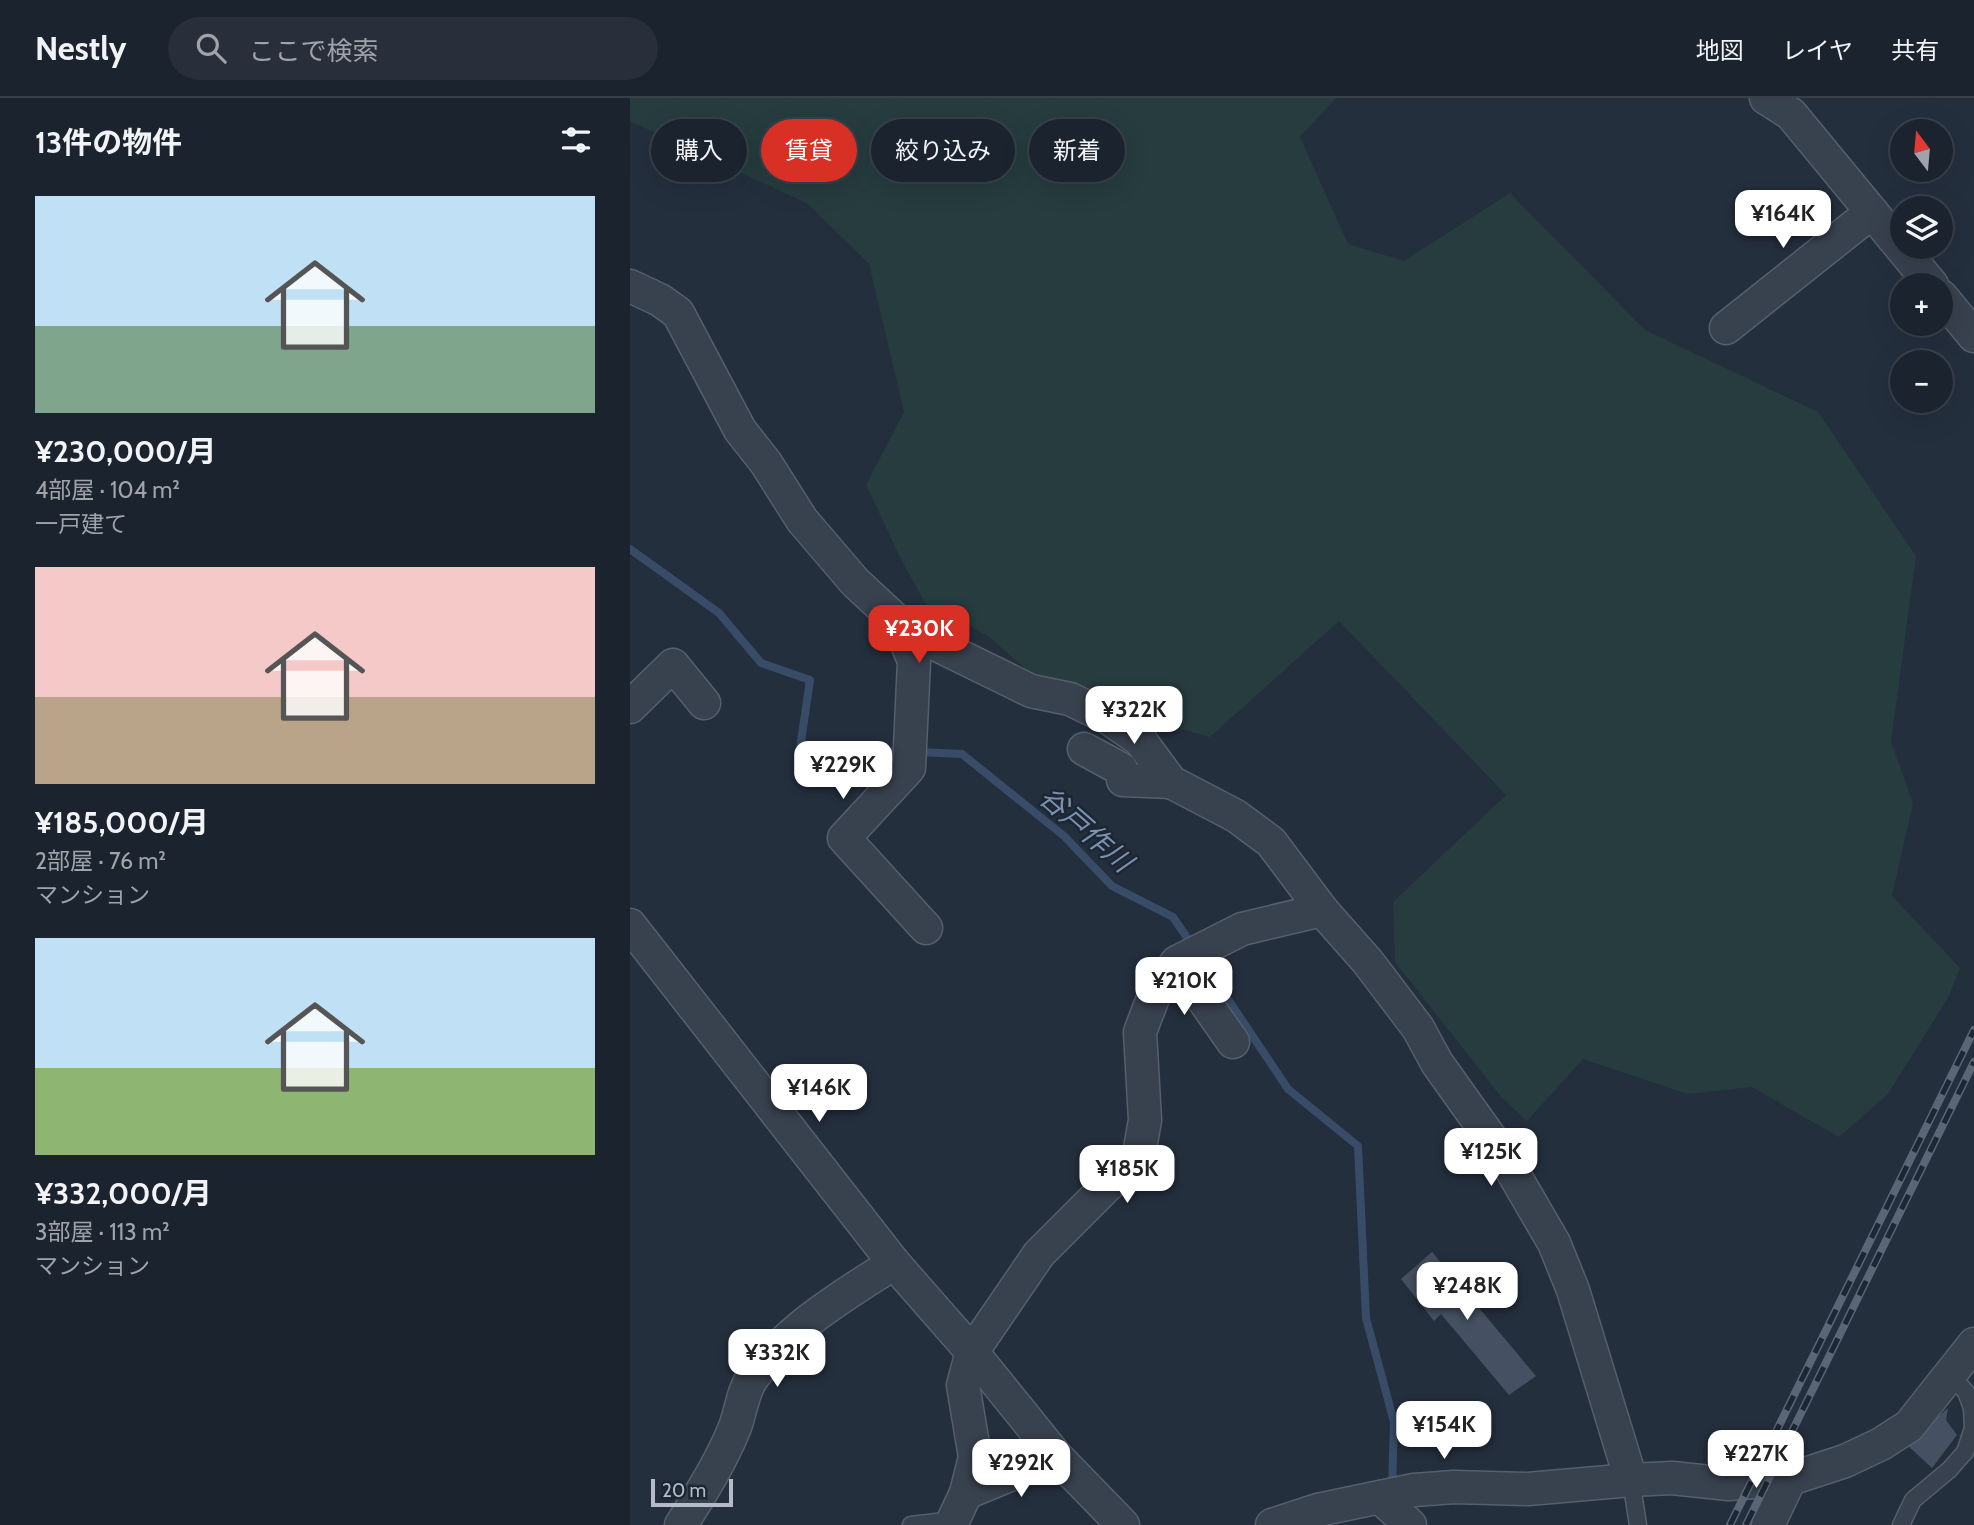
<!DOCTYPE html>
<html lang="ja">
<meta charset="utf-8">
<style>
body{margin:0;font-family:Cabin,"Noto Sans JP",sans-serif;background:#282f3a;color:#f1f3f6;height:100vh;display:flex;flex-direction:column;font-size:26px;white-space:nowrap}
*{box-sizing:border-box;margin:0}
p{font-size:23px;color:#a0a4aa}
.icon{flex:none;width:38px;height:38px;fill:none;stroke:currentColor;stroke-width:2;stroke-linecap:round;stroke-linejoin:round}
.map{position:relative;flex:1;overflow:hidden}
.details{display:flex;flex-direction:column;background:#1b232e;width:630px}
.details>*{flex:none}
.top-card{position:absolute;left:21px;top:21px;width:665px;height:63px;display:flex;gap:14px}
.needle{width:46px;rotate:344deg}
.tools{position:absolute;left:1260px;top:21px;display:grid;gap:14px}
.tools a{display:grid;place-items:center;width:63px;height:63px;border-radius:50%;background:#1b232e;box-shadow:0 7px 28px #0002,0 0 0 2px #39404a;font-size:35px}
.scale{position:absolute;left:21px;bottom:18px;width:82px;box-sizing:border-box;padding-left:7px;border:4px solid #b4bcc9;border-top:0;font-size:19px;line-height:24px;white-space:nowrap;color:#b4bcc9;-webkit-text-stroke:5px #1d2633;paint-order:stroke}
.price{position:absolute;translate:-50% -60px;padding:0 16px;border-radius:14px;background:#fff;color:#222;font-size:23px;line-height:46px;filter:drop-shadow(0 2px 4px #0008)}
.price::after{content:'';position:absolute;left:50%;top:42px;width:21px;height:16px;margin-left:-10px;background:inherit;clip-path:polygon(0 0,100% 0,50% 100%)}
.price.current{background:#d93025;color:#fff}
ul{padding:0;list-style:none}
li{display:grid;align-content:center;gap:14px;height:371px;padding:0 35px}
li span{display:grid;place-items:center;height:217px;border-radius:0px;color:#555}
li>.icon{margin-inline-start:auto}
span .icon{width:126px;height:126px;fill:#fffc;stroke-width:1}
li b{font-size:30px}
h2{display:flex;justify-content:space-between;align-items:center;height:84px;padding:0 35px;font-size:30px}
.chip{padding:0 24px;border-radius:32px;background:#1b232e;box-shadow:0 7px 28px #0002,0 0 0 2px #39404a;font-size:24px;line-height:63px}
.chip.current{background:#d93025;color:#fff}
header{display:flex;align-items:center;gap:42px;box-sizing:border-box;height:98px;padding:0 35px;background:#1b232e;border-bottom:2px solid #39404a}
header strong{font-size:33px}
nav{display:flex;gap:38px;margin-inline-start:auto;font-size:24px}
.search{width:490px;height:63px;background:#282f3a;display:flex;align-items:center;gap:18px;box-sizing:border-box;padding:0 24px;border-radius:38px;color:#a0a4aa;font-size:26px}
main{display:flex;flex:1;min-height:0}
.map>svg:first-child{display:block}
.green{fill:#263c3f}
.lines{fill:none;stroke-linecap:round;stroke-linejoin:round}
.stream{stroke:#394c67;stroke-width:8}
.building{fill:#455162}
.service-casing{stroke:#565f6c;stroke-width:19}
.minor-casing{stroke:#565f6c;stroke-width:35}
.service{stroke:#38414e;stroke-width:16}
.minor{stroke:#38414e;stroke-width:32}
.rail-casing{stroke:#5a6575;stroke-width:8}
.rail{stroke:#1d2633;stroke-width:5;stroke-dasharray:16;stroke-linecap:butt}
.labels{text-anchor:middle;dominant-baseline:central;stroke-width:5;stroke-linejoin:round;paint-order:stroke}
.water-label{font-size:28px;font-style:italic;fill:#7c92b1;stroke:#1d2633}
</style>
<header>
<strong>Nestly</strong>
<div class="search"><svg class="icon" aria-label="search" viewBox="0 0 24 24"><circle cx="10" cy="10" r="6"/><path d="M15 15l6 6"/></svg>ここで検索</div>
<nav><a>地図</a><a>レイヤ</a><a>共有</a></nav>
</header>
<main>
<section class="details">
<h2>13件の物件<svg class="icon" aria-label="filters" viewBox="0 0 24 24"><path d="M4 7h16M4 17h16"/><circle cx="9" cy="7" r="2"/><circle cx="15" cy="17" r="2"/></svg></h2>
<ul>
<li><span style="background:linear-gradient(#bfe0f5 60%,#7fa58c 0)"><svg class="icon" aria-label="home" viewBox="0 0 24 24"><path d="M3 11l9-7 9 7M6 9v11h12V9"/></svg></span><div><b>¥230,000/月</b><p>4部屋 · 104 m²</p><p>一戸建て</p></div></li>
<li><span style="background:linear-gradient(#f6c9c9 60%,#b9a48a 0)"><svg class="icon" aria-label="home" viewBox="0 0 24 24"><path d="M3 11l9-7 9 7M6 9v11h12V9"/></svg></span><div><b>¥185,000/月</b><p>2部屋 · 76 m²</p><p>マンション</p></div></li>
<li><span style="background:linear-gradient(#bfe0f5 60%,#8fb573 0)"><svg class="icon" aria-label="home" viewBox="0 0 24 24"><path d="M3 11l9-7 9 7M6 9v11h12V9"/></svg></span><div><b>¥332,000/月</b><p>3部屋 · 113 m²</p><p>マンション</p></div></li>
</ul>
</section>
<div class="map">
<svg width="1344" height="1427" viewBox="0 0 1344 1427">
<rect width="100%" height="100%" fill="#242f3e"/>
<polygon class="green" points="0,0 706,0 670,39 718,146 774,163 880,95 1015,232 1188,314 1286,458 1261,644 1283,705 1262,798 1330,870 1318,900 1258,996 1209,1039 1122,989 1057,996 953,961 897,1023 872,1000 765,864 763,804 876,697 709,523 580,639 548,630 397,572 358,538 295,505 270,459 236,387 274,314 239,166 178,106 0,23"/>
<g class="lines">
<g class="stream">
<polyline points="0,451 89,515 131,565 180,582 170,650 274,654"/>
<polyline points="287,654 332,656 434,738 482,788 543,819 564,850"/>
<polyline points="571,861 658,991 728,1048 736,1220 764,1324 762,1389"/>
</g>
</g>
<g class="building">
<polygon points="802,1154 906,1278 879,1297 811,1216 804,1223 771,1181"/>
<polygon points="1318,1310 1316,1322 1327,1337 1302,1370 1277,1347"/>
</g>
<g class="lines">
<g class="service-casing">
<g id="service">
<polyline points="1001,1382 1008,1427"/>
<polyline points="281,1427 324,1422"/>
<polyline points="1271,1427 1283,1402 1319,1372 1335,1354 1343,1330 1342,1310 1336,1294 1320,1276"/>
</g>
</g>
<g class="minor-casing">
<g id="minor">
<polyline points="1136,0 1161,16 1302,187"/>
<polyline points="0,188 30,202 48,215 110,332 136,365 172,422 225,484 268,524 291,539 401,593 440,601 477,619 510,642 541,684 606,718 641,744 692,812 738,864 788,930 807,965 874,1059 924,1145 943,1192 1001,1382"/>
<polyline points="1311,198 1344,238"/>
<polyline points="1096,230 1242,114"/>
<polyline points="268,524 284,563 279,670 214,740 296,830"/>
<polyline points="0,609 43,567 74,605"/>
<polyline points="454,651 491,671 493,682 541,684"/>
<polyline points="0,827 264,1165 342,1254 426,1358 493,1427"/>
<polyline points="547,864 603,944"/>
<polyline points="336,1395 426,1358"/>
<polyline points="750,1399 780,1427"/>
<path d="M51 1427C71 1395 91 1364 105 1329 111 1313 113 1292 123 1279 159 1229 213 1198 264 1165"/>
<polyline points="321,1427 336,1395 345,1359 333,1287 342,1254 409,1156 509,1056 515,1022 510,934 526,892 547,864 612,831 692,812"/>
<polyline points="642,1427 688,1412 784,1392 824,1389 898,1391 1001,1382 1042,1380 1099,1386 1160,1381 1215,1363 1251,1346 1279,1328 1344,1246"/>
<polyline points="1138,1427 1160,1381"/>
</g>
</g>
<use href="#service" class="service"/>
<use href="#minor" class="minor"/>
<g class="rail-casing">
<g id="rail">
<polyline points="1100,1427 1344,932"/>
<polyline points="1116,1427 1344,964"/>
</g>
</g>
<use href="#rail" class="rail"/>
</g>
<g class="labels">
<g class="water-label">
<text transform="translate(456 731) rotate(41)">谷戸作川</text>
</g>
</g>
</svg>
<div class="tools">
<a><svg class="needle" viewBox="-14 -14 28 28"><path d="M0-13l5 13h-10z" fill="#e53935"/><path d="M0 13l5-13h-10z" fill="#a0a4aa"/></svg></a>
<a><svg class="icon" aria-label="layers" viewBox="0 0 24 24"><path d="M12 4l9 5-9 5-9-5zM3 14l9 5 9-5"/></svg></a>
<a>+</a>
<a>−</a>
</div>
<div class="scale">20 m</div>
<b class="price" style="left:1153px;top:152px">¥164K</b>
<b class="price current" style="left:289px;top:567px">¥230K</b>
<b class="price" style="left:504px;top:648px">¥322K</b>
<b class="price" style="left:213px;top:703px">¥229K</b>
<b class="price" style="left:554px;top:919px">¥210K</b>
<b class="price" style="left:189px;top:1026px">¥146K</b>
<b class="price" style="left:861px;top:1090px">¥125K</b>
<b class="price" style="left:497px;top:1107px">¥185K</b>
<b class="price" style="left:837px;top:1224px">¥248K</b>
<b class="price" style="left:147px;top:1291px">¥332K</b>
<b class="price" style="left:814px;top:1363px">¥154K</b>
<b class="price" style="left:1126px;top:1392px">¥227K</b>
<b class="price" style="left:391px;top:1401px">¥292K</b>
<div class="top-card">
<a class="chip">購入</a>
<a class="chip current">賃貸</a>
<a class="chip">絞り込み</a>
<a class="chip">新着</a>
</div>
</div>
</main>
